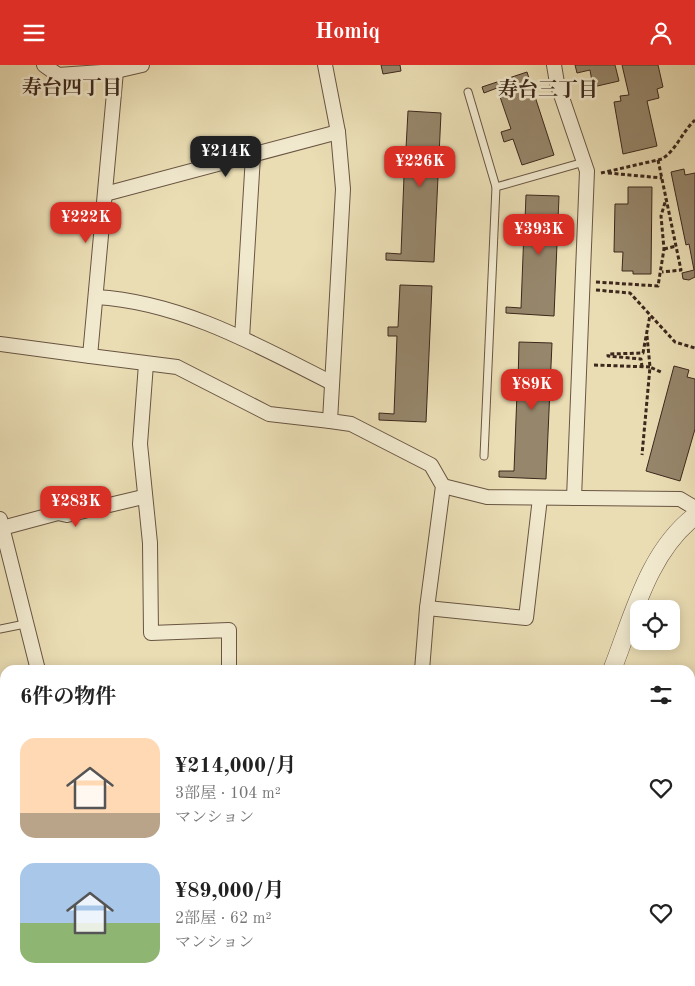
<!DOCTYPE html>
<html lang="ja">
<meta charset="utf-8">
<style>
body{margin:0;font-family:"Old Standard TT","Noto Serif JP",serif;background:#f6f6f6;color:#222;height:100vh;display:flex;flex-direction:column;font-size:19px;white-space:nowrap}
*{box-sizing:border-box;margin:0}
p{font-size:16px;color:#767676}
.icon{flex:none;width:28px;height:28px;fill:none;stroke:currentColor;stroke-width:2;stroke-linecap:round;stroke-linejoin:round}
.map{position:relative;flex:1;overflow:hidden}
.drawer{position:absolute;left:0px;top:600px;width:695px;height:321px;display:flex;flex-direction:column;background:#fff;border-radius:15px 15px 0 0;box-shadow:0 2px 12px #0003}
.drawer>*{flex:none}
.fabs{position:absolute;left:630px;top:535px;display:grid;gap:10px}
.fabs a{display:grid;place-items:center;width:50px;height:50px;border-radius:10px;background:#fff;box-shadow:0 2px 12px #0003;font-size:25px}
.price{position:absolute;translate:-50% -42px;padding:0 11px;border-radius:10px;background:#d93025;color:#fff;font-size:16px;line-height:32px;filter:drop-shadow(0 1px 2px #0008)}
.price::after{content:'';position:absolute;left:50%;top:30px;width:15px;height:11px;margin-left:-8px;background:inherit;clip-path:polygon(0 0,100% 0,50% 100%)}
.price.selected{background:#222;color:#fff}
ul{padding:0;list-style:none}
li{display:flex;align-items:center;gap:15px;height:125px;padding:0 20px}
li span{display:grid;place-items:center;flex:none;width:140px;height:100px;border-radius:15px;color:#555}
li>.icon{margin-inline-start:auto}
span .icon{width:60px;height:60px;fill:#fffc;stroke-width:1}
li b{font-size:21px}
h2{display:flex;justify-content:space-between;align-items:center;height:60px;padding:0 20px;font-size:21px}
header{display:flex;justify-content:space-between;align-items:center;height:65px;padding:0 20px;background:#d93025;color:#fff;font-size:22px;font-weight:800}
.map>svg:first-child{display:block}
.building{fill:#96866b;stroke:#3c281c}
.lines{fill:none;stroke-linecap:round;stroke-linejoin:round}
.service-casing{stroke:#685542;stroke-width:9}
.minor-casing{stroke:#685542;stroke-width:16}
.tertiary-casing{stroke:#685542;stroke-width:19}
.path{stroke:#3c281c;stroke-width:3;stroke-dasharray:4 2.5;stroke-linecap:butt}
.service{stroke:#f1e9ce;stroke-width:7}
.minor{stroke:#f1e9ce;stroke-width:14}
.tertiary{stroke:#f1e9ce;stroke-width:18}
.labels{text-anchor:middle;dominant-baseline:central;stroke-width:5;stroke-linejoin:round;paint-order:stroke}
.neighbourhood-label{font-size:20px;font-weight:bold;fill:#3c281c;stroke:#f1e9ce}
</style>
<header><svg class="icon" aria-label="menu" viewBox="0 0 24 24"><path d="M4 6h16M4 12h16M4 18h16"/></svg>Homiq<svg class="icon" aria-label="person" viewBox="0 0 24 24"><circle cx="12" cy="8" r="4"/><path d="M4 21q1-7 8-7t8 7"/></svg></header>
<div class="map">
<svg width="695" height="921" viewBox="0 0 695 921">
<rect width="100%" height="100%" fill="#eaddb4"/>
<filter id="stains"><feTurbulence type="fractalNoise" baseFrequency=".004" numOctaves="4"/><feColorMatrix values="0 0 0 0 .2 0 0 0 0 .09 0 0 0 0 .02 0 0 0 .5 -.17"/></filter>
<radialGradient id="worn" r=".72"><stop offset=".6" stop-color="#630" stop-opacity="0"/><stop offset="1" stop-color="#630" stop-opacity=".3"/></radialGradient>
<g class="building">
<polygon points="381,0 400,0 401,6 383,9"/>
<polygon points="575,0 615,0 619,16 593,22 590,5 577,8"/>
<polygon points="622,0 658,0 663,22 657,24 659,33 647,36 657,81 623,89 614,37 621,36 620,31 629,30"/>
<polygon points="527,7 554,90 522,100 513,74 504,77 501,67 511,64 497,23 484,28 482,22"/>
<polygon points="408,46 441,48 434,197 386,195 386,188 401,189 404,111 395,111 396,102 405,102"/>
<polygon points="684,104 685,110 695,108 695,212 689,215 683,214 682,208 694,205 689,179 686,180 671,107"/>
<polygon points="628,122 652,122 651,209 633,209 633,206 622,206 623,187 614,187 615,139 628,139"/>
<polygon points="526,130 559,131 554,251 506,248 506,242 521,243 524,165 515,165 515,155 525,155"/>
<polygon points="400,220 432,221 426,357 379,355 379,348 394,349 397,271 388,271 388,262 398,262"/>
<polygon points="519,277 552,278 546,414 499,412 499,406 514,406 517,328 508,328 508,319 518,319"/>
<polygon points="674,301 689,305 687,312 695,314 695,364 680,416 646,406"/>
</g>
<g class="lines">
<g class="service-casing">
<g id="service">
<polyline points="468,27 496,122 584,97"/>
<polyline points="484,391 496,122"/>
<polyline points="0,564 25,559"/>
</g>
</g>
<g class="minor-casing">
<g id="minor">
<polyline points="44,0 58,10 116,6 142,0"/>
<polyline points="325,0 338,67 343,124 330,356 351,359 431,400 443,421 427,543 422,605"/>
<polyline points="554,0 557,18 587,106 574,433"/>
<polyline points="105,129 338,67"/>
<path d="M96 232C181 237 257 280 332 318"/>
<polyline points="242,273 253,91"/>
<polyline points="0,279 90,291 116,6"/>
<polyline points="90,291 177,302 269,349 330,356"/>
<polyline points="146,299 140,379 150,478 151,568 229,565 229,605"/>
<polyline points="443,421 487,432 680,434 695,443"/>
<polyline points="0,454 38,605"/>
<polyline points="2,463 58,448 67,450 143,432"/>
<polyline points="427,543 526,553 540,433"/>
<polyline points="690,781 695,778"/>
<polyline points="77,916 77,921"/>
<polyline points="598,921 598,916"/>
</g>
</g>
<g class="tertiary-casing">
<g id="tertiary">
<path d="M612 605C633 552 648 487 695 451"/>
<polyline points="350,921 353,916"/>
</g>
</g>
<g class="path">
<polyline points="658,95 681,205 662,207"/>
<path d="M601 108 662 94C677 84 682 67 695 55"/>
<polyline points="608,108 662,113"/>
<polyline points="664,184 676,181"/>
<polyline points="596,217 658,221 664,184 661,151 666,134"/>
<polyline points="596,225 630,228 675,277 695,283"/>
<polyline points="647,271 650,302 663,308"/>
<polyline points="594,300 650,302 642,390"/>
<polyline points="642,302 641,294 608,291 608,289 643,288 650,250"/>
</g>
<use href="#service" class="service"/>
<use href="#minor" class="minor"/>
<use href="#tertiary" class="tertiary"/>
</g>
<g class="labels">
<g class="neighbourhood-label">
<text x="72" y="24">寿台四丁目</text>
<text x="548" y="26">寿台三丁目</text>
</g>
</g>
<rect width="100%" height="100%" filter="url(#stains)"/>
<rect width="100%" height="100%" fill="url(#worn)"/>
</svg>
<div class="fabs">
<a><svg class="icon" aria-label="locate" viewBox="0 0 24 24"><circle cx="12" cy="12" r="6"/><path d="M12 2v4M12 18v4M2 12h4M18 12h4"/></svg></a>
</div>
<b class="price selected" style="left:226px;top:113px">¥214K</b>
<b class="price" style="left:420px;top:123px">¥226K</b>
<b class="price" style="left:86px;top:179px">¥222K</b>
<b class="price" style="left:539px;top:191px">¥393K</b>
<b class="price" style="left:532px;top:346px">¥89K</b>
<b class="price" style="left:76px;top:463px">¥283K</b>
<section class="drawer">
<h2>6件の物件<svg class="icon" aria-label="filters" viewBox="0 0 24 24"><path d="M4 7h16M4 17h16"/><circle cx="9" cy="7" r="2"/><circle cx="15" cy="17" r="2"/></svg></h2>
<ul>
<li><span style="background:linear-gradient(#ffd9b3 75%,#b9a48a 0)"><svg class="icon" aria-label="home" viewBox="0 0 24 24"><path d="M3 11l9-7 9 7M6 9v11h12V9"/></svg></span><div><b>¥214,000/月</b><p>3部屋 · 104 m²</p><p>マンション</p></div><svg class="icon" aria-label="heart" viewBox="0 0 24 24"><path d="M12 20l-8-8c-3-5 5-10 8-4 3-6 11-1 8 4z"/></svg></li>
<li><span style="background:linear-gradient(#a9c7e8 60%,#8fb573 0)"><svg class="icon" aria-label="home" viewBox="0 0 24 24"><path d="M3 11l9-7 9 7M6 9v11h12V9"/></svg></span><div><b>¥89,000/月</b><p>2部屋 · 62 m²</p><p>マンション</p></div><svg class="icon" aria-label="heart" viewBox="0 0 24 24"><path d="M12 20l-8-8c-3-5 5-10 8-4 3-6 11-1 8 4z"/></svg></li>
</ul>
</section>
</div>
